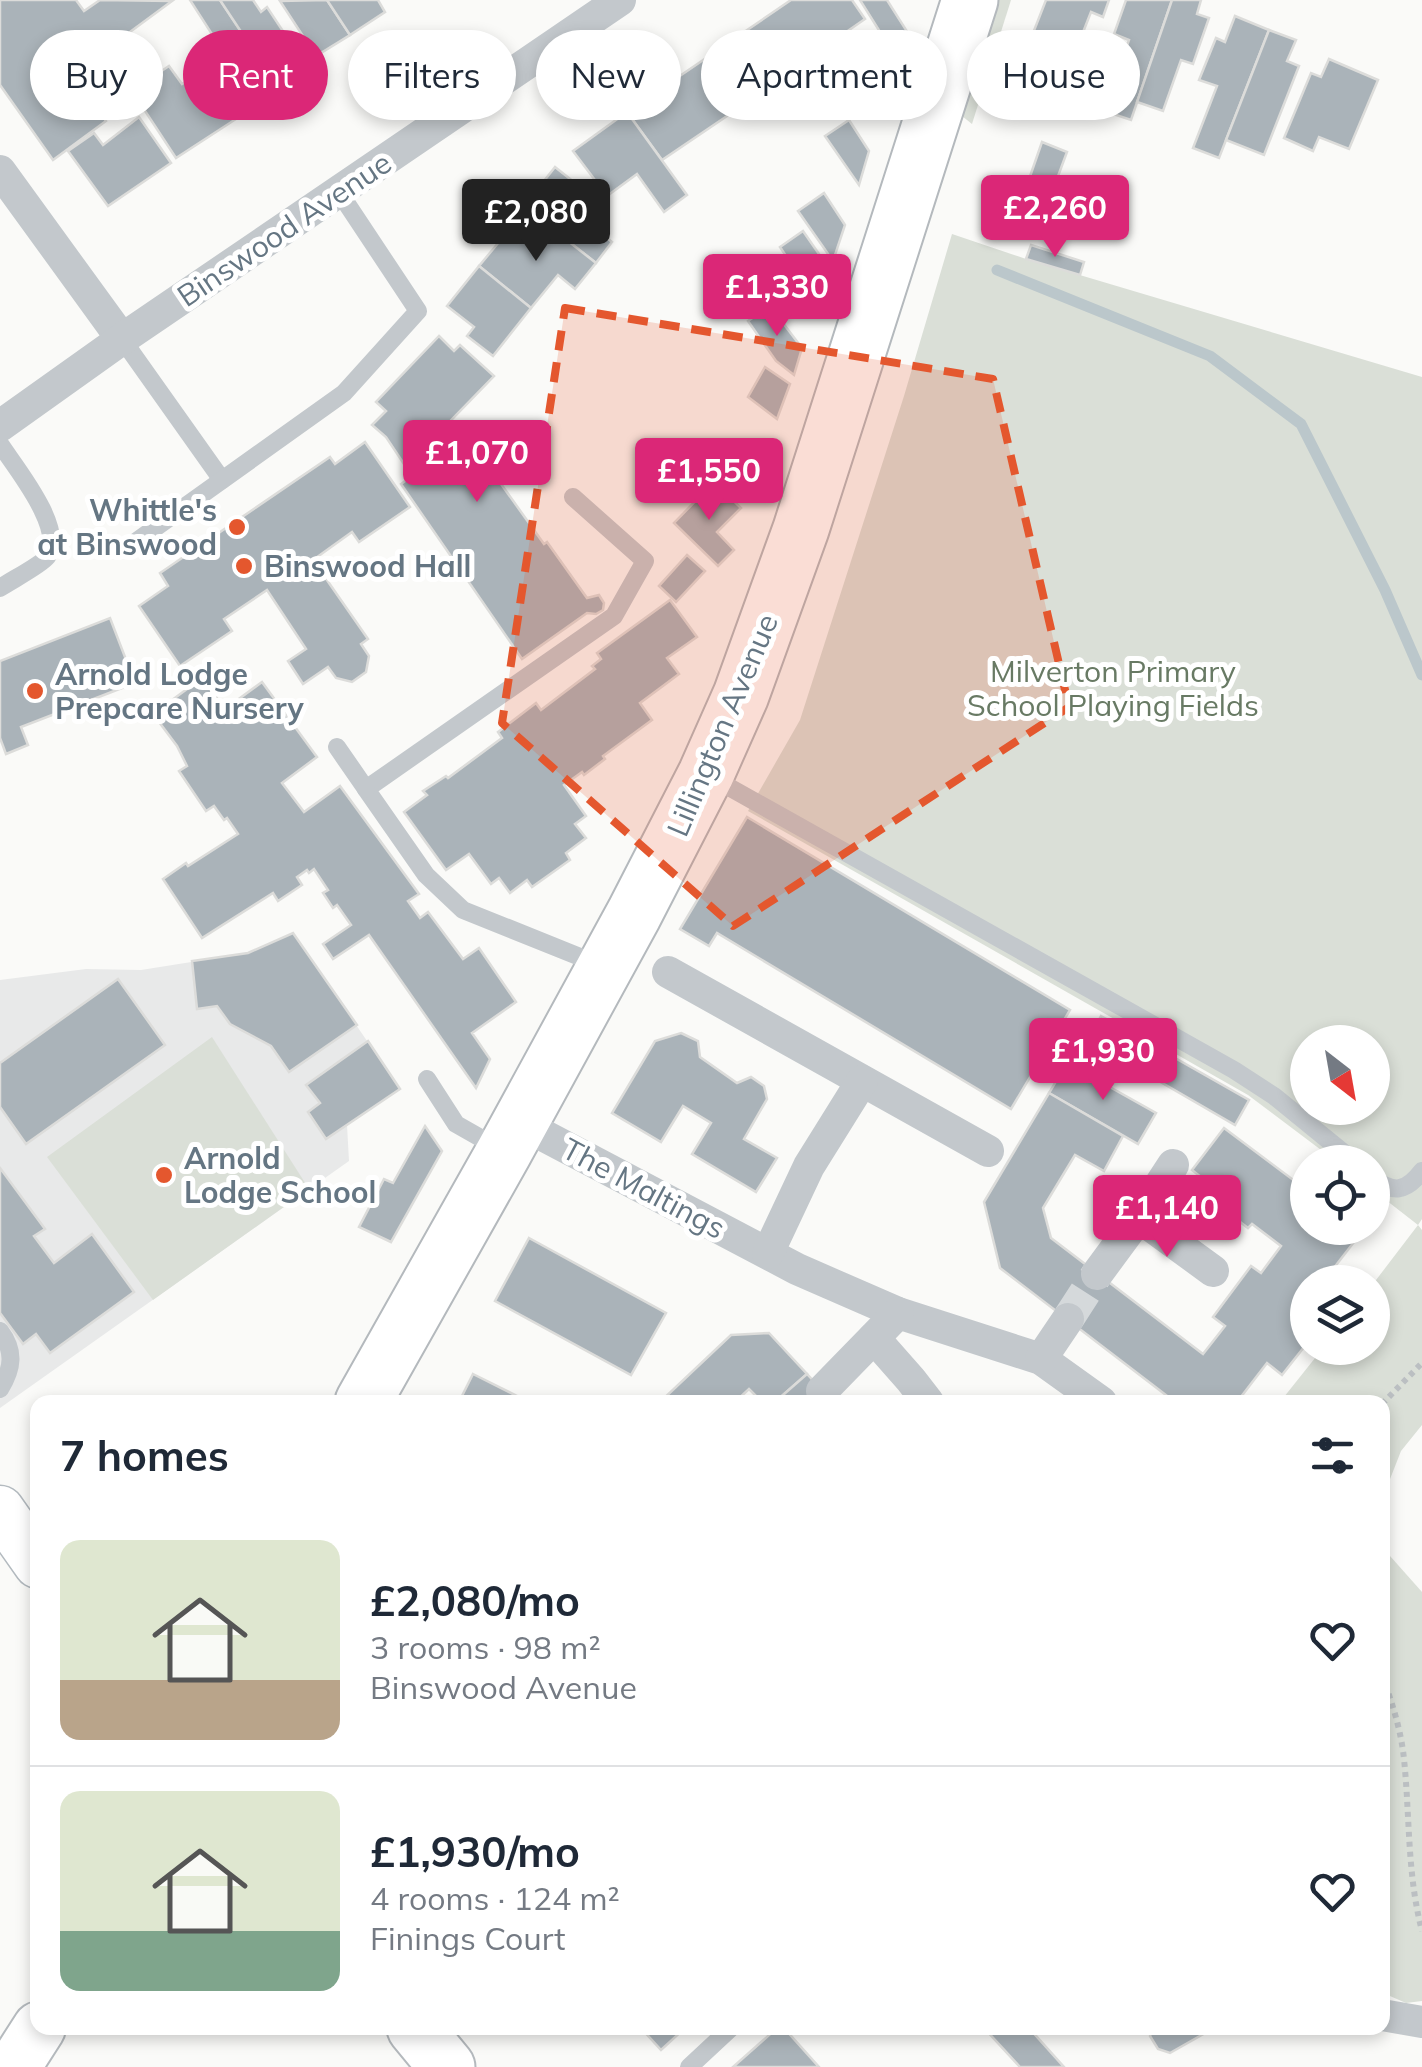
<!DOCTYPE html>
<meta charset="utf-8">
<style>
body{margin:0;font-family:Mulish,sans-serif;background:#f2f2f3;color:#1f2937;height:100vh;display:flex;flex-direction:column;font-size:38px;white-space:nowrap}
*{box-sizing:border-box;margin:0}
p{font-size:32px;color:#747a83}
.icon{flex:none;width:55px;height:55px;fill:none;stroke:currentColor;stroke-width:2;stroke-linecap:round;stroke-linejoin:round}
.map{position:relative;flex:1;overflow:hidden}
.drawer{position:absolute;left:30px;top:1395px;width:1360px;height:640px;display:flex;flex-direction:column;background:#fff;border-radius:20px;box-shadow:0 5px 15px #0003}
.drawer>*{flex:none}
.guide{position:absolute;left:30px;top:30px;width:1362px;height:90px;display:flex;gap:20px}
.needle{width:65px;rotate:149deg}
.fabs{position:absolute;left:1290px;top:1025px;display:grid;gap:20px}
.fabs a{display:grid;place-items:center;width:100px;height:100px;border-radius:50%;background:#fff;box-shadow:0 5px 15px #0003;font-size:50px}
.price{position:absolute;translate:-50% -85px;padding:0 22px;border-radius:10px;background:#db2777;color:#fff;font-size:32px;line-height:65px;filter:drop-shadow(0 2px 5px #0008)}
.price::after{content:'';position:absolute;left:50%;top:60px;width:30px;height:22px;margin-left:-15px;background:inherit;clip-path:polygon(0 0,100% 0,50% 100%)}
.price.active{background:#222;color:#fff}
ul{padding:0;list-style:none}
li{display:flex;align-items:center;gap:30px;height:250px;padding:0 30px}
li+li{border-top:2px solid #e0e1e3}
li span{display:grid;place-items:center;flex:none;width:280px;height:200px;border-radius:20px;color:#555}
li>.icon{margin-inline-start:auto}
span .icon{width:120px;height:120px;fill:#fffc;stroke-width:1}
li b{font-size:42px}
h2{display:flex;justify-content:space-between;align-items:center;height:120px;padding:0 30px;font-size:42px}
.chip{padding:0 35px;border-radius:45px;background:#fff;box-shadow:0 5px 15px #0003;font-size:35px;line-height:90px}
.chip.active{background:#db2777;color:#fff}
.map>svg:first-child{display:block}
.built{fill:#e8e9e9}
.green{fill:#dadfd7;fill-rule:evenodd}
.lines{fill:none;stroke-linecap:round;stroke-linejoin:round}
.stream{stroke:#bbc7cb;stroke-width:11}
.building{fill:#aab3b9;stroke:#dcdcda;stroke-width:2.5}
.street-tunnel{stroke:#d5d9db;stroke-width:32;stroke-dasharray:32 16;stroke-linecap:butt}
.secondary-casing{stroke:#b3babf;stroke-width:51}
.primary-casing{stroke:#b5babe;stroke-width:56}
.highway-casing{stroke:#b4b9bd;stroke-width:59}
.path{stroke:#bbbfc2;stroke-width:6;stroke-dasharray:5 5;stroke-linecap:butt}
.lane{stroke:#c3c8cc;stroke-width:18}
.street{stroke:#c3c8cc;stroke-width:32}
.secondary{stroke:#fff;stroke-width:48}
.primary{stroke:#fff;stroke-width:52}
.highway{stroke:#fff;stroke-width:55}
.marked{fill:#e4572e;fill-opacity:0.2;stroke:#e4572e;stroke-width:8;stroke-dasharray:20 12;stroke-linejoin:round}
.poi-dot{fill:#e4572e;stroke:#fff;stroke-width:4}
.labels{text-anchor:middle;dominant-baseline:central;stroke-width:10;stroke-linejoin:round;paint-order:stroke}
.street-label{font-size:30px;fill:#657683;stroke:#fff}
.poi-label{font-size:30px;font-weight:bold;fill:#657683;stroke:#fff;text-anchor:start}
.park-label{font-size:30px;fill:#687a64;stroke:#fff}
</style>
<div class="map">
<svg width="1422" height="2067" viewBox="0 0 1422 2067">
<rect width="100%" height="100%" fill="#fafaf8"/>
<polygon class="built" points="293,933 400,1089 347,1125 349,1161 0,1408 0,980 86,969 141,970 248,953"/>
<g class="green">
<polygon points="996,0 1011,0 972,124 962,116"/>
<path d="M952 234 1026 259 1422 377V1219L1418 1225 1422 1230V1425L1401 1451 1383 1497 1382 1402H1280L1323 1348H1372L1373 1284 1418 1225 1373 1190 1372 1162H1337L1248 1095 748 811 800 720 904 396ZM1308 1042H1372V1108H1308Z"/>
<polygon points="212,1037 309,1189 153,1300 47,1157"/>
<polygon points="1382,1547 1422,1592 1422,2001 1406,2003 1383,1993"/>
</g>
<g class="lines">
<polyline class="stream" points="997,270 1210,356 1301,424 1385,590 1422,675"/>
</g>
<g class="building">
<polygon points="0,0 76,0 84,11 100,0 172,1 96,57 108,75 85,91 106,121 53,160 0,85"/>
<polygon points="190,0 220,0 277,86 244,107 208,52 219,45"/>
<polygon points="220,0 253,0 261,12 267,7 306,66 277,86"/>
<polygon points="327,0 350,35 316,56 280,1"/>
<polygon points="327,0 378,0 385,12 350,35"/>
<polygon points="791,0 852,0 865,19 826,46 849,81 826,97 804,64 662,160 627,112"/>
<polygon points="860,0 887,0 908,33 897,59"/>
<polygon points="1046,0 1109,0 1103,17 1091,12 1069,68 1026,51"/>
<polygon points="1126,0 1172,0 1131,120 1104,111 1129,40 1114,34"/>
<polygon points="1172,0 1201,0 1197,14 1209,18 1193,64 1181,60 1163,111 1137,102"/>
<polygon points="1235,16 1269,30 1219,158 1193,148 1217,86 1199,80 1216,38 1225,42"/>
<polygon points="1269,30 1296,40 1287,61 1299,66 1264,155 1226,140"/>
<polygon points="1329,59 1378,80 1349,149 1319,137 1313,151 1284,138 1311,73 1321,77"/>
<polygon points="169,66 182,84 204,69 236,119 176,158 124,79 144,67 151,78"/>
<polygon points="627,112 687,195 664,212 637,174 607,196 573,151"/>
<polygon points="139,117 171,163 108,206 68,151 94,133 103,145"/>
<polygon points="849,120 869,151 859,185 825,136"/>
<polygon points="1042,142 1067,152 1044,214 1002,201 1010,178 1027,185"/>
<polygon points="555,167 599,202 585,220 612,242 596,263 545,223 550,216 529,200"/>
<polygon points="824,193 845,225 833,261 798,211"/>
<polygon points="545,223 596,263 575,289 558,275 531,308 479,266 509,230 528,245"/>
<polygon points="803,231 828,267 818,303 780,247"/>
<polygon points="1031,245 1084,262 1080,275 1026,259"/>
<polygon points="479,266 531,308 493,356 467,336 474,327 447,306"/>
<polygon points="770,306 802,348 794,375 776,361 748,321"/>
<polygon points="439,336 454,351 460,345 494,376 431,441 459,481 486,463 544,544 547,542 587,598 599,595 604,603 603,610 596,614 587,613 522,659 401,484 412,476 386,437 372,425 386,411 376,402"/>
<polygon points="765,367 790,384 777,419 748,397"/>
<polygon points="365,442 410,507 359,542 352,532 313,560 368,639 361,644 369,656 366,672 352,682 336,678 328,667 303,684 288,661 306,649 267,590 224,619 232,631 180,666 139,606 168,586 160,573 330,457 335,464"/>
<polygon points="714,482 741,508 717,532 734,550 718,566 674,523"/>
<polygon points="687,555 705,571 676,602 659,586"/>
<polygon points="670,600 697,637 667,658 679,674 640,703 652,720 603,756 605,759 584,775 582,772 564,785 586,816 575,824 586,838 566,853 570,860 532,887 527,880 510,893 499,878 491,884 469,854 446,870 404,812 427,795 423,791 446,776 448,778 502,738 498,732 536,703 541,710 595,669 592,666 601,659 597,653"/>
<polygon points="110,618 135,683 21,727 28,745 6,754 0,738 0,661"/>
<polygon points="202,678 225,709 262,682 317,757 282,783 304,812 340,786 419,894 408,901 420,918 428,912 463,959 479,948 516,1002 472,1033 490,1059 476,1088 369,935 333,959 323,944 351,925 337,905 333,908 323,893 328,890 314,869 309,873 307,870 297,877 302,885 278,901 273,893 202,938 163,879 186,863 188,866 238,834 227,818 224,820 214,806 206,811 179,771 187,766 177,746 153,714"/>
<polygon points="747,817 1070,1010 1011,1109 717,933 709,946 680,929"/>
<polygon points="293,933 357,1025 289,1072 271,1046 230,1024 217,1006 197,1009 192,961 248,953"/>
<polygon points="118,979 165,1045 26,1144 0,1107 0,1063"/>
<polygon points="1101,1016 1249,1100 1235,1125 1088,1040"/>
<polygon points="681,1033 698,1041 700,1057 737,1083 751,1077 764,1086 767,1099 744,1139 777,1158 756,1192 692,1154 711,1123 683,1106 661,1142 612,1113 655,1041"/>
<polygon points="368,1041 400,1089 326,1139 308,1112 320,1103 306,1085"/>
<polygon points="1067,1063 1156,1113 1138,1144 1049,1093"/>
<polygon points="1049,1093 1123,1136 1104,1171 1075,1155 1043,1208 1051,1238 1203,1354 1225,1326 1213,1317 1251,1266 1261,1273 1281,1246 1252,1224 1248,1228 1213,1201 1220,1192 1192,1170 1224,1128 1308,1191 1308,1228 1355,1228 1361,1233 1323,1282 1308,1282 1308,1303 1300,1313 1308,1318 1308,1342 1282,1375 1267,1363 1237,1402 1175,1402 1000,1268 984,1202"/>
<polygon points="425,1126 442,1151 391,1242 359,1227 384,1179 393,1183"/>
<polygon points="0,1168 45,1229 34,1236 54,1263 92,1234 134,1292 50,1353 36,1334 23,1344 0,1313"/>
<polygon points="529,1238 666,1313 631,1375 495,1301"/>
<polygon points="769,1333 807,1374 775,1402 762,1402 749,1389 735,1402 660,1402 731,1335"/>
<polygon points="473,1374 525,1400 523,1402 459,1402"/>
<polygon points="807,1374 833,1402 775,1402"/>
<polygon points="641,2028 685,2028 661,2050"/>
<polygon points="777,2028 784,2028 819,2067 733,2067"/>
<polygon points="984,2028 1029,2028 1064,2067 1020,2067"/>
<polygon points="1153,2028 1214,2028 1170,2053 1158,2049 1150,2036"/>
</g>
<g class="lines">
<polyline class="street-tunnel" points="1068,1319 1097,1274"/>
<g class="secondary-casing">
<polyline id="secondary" points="0,1510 38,1564"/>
</g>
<g class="primary-casing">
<polyline id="primary" points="14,2067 39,2028"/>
</g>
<g class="highway-casing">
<g id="highway">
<polyline points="363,1402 504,1152 634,914 706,774 741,695 801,529 970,0"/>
<polyline points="415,2028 447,2067"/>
</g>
</g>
<g class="path">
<polyline points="1382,1404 1422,1363"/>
<path d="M1382 1675C1392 1702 1401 1730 1404 1759 1410 1817 1407 1874 1422 1931"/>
</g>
<g class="lane">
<polyline points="122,339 222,480"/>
<path d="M0 444C15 467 67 530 47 557 41 565 10 581 0 588"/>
<polyline points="573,497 645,561 614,616 366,789 426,875 463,910 600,965"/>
<polyline points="134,543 344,393 418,311 339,192"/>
<polyline points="337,747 366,789"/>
<polyline points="711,777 1234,1070 1274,1096 1355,1162"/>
<polyline points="427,1079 456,1124 500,1149"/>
<path d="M1372 1177C1393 1194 1406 1192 1422 1171"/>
<path d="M0 1331C15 1351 13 1368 0 1389"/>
<polyline points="689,2067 731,2028"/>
</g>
<g class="street">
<polyline points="0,171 122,339"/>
<polyline points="0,426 122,339 620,0"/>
<polyline points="668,972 988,1151"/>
<polyline points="520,1123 797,1269 898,1313 1041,1359 1101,1402"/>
<polyline points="1139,1217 1213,1271"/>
<polyline points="768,1253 809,1166 862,1081"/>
<polyline points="1097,1274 1139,1217 1173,1165"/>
<polyline points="874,1338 911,1380 928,1402"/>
<polyline points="1041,1359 1068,1319"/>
<polyline points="822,1391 898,1313"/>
<polyline points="1382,2015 1422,2022"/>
</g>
<use href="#secondary" class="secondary"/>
<use href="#primary" class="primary"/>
<use href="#highway" class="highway"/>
</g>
<path class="marked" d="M565 308 993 379 1069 707 733 926 502 723Z"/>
<g class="poi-dot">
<circle cx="237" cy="527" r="10"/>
<circle cx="244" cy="566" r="10"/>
<circle cx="35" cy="691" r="10"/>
<circle cx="164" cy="1175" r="10"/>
</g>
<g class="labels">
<g class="street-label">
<text transform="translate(284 229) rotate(-34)">Binswood Avenue</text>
<text transform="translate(722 725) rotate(-67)">Lillington Avenue</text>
<text transform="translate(644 1188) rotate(28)">The Maltings</text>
</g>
<g class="poi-label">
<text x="217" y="510" text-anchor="end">Whittle's<tspan x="217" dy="34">at Binswood</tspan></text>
<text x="264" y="566">Binswood Hall</text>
<text x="55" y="674">Arnold Lodge<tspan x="55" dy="34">Prepcare Nursery</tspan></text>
<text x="184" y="1158">Arnold<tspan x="184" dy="34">Lodge School</tspan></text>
</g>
<g class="park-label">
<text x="1113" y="671">Milverton Primary<tspan x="1113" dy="34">School Playing Fields</tspan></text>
</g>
</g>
</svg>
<div class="fabs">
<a><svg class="needle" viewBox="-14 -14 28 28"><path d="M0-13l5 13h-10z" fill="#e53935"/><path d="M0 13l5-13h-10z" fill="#747a83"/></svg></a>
<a><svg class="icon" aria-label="locate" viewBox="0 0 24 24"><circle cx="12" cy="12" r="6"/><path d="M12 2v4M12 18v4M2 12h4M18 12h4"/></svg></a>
<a><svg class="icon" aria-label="layers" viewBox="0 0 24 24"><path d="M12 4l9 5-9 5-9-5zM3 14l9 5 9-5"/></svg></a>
</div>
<b class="price" style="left:1055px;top:260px">£2,260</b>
<b class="price active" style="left:536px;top:264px">£2,080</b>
<b class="price" style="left:777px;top:339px">£1,330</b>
<b class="price" style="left:477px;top:505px">£1,070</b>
<b class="price" style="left:709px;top:523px">£1,550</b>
<b class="price" style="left:1103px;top:1103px">£1,930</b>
<b class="price" style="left:1167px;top:1260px">£1,140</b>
<div class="guide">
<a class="chip">Buy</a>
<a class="chip active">Rent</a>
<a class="chip">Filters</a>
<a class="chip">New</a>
<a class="chip">Apartment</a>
<a class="chip">House</a>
</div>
<section class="drawer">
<h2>7 homes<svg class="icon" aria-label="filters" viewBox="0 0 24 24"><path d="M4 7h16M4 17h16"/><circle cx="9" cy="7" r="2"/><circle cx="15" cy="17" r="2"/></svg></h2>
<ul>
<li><span style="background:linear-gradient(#dfe7d0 70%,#b9a48a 0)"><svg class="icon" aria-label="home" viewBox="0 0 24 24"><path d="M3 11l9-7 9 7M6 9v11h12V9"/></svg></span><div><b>£2,080/mo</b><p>3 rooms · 98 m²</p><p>Binswood Avenue</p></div><svg class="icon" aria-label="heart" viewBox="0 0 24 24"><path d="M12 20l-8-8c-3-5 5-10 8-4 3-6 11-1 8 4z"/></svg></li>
<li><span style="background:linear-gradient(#dfe7d0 70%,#7fa58c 0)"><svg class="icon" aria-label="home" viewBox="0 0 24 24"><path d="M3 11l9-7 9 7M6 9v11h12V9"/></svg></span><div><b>£1,930/mo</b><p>4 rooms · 124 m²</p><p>Finings Court</p></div><svg class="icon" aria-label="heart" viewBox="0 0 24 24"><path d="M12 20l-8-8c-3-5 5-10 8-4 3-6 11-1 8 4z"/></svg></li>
</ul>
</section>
</div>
